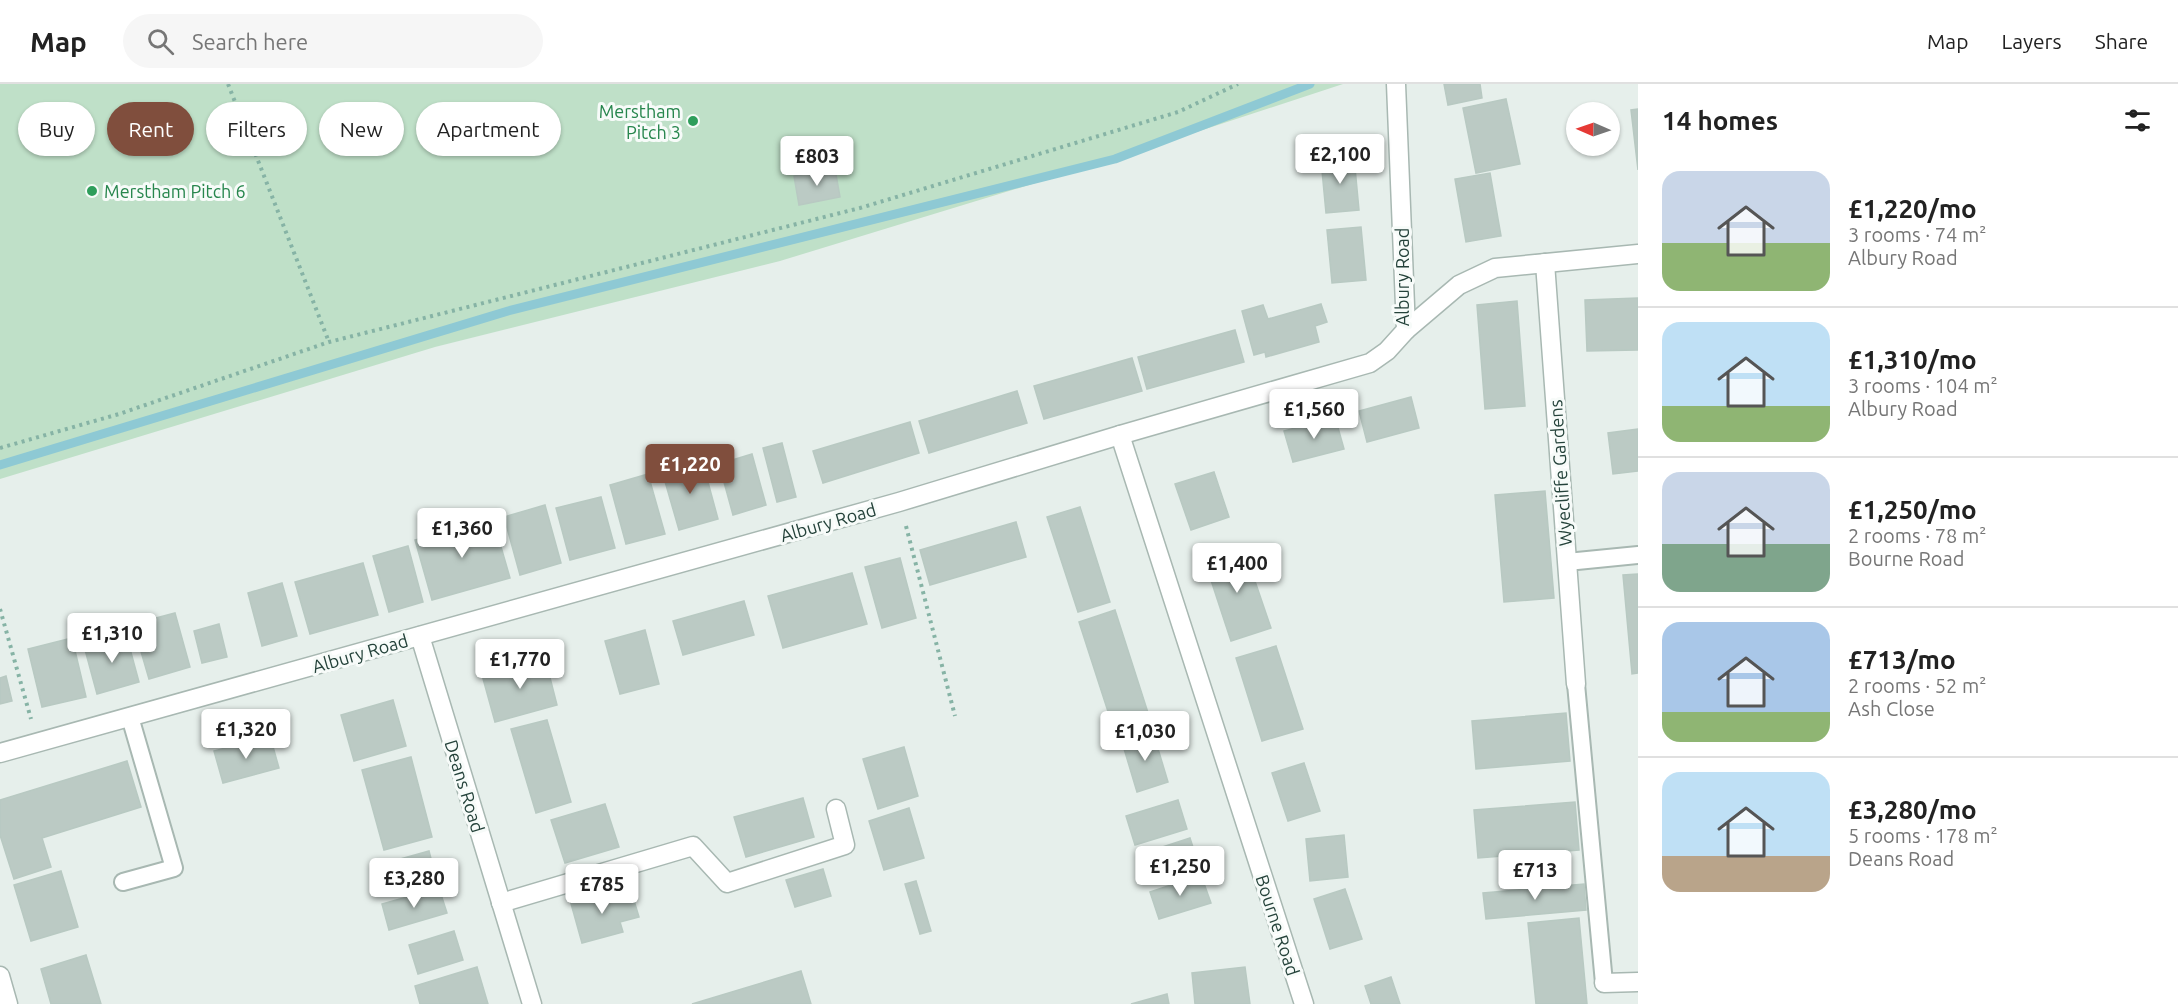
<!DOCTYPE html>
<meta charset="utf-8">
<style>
body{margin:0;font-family:Ubuntu,sans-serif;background:#f6f6f6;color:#222;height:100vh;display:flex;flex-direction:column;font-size:22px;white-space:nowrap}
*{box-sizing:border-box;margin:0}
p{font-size:20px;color:#767676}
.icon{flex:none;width:33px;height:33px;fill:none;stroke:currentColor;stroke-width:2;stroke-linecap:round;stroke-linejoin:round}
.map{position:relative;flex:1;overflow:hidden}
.drawer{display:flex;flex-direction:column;background:#fff;width:540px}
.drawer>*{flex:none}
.hud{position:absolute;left:18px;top:18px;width:570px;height:54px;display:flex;gap:12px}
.needle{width:39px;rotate:272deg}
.buttons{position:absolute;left:1566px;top:18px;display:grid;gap:12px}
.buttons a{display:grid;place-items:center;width:54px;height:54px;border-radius:50%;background:#fff;box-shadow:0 2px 4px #0004;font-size:30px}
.price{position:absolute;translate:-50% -51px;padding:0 14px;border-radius:6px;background:#fff;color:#222;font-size:20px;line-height:39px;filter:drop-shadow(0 2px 3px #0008)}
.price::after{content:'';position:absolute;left:50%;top:36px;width:18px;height:14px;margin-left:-9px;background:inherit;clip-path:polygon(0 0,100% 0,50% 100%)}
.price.selected{background:#804e3d;color:#fff}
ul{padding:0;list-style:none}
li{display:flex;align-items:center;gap:18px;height:150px;padding:0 24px}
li+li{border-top:2px solid #e0e0e0}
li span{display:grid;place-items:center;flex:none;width:168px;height:120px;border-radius:18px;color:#555}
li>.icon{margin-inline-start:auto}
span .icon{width:72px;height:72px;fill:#fffc;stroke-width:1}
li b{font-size:26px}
h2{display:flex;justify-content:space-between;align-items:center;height:72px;padding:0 24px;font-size:26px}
.chip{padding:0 21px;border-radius:27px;background:#fff;box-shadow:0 2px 4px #0004;font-size:21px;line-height:54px}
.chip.selected{background:#804e3d;color:#fff}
header{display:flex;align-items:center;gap:36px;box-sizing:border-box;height:84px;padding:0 30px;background:#fff;border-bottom:2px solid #e0e0e0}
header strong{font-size:28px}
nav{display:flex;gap:33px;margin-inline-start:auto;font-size:21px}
.search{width:420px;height:54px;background:#f6f6f6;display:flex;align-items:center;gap:15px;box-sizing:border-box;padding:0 21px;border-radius:33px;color:#767676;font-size:22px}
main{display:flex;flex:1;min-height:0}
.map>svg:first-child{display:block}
.green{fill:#bfe0c8}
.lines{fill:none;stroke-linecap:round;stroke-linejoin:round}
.stream{stroke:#8ec9d4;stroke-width:9}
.building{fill:#bbcac4;stroke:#b8c9c2;stroke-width:1.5}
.lane-casing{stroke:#a8b8b2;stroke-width:20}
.street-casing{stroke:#a8b8b2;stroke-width:21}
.path{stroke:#86b3a5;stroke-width:4;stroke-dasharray:3 4.5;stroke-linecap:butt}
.lane{stroke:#fff;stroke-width:16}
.street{stroke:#fff;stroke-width:18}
.leisure-dot{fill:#2e9e5b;stroke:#f7fbf9;stroke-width:2}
.labels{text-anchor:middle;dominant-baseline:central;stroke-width:6;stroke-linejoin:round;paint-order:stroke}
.leisure-label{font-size:18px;fill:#27864d;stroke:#f7fbf9;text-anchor:end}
.street-label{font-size:18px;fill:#24423a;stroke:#f7fbf9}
</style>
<header>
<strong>Map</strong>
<div class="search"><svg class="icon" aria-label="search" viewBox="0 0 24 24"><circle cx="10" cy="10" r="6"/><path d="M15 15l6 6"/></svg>Search here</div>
<nav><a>Map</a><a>Layers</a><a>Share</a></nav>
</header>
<main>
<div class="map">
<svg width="1638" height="920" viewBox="0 0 1638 920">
<rect width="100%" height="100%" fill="#e6efeb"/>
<polygon class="green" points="0,0 1343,0 1114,75 780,177 435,263 0,395"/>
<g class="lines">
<polyline class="stream" points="0,381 508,227 1115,75 1310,0"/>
</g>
<g class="building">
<polygon points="1444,0 1480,0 1482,14 1448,21"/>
<polygon points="1506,15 1520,80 1476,89 1463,24"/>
<polygon points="1638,25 1638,86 1631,26"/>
<polygon points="1354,73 1359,126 1326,129 1321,76"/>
<polygon points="835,85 840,113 799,121 794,92"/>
<polygon points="1490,89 1501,152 1466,158 1455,95"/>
<polygon points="1361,143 1366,196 1332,199 1327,146"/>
<polygon points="1638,214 1638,266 1587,267 1585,216"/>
<polygon points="1517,217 1525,322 1485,325 1477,221"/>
<polygon points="1321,220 1327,238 1315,242 1319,258 1266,273 1265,268 1254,271 1242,227 1263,221 1268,235"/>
<polygon points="1235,246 1244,278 1147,305 1138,273"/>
<polygon points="1132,274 1142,307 1044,335 1034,302"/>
<polygon points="1017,307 1027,339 929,369 919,337"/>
<polygon points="1411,313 1419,344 1367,358 1359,327"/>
<polygon points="1335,333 1344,365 1293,378 1284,347"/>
<polygon points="910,338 919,369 823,399 813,367"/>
<polygon points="1638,345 1638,387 1613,390 1608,349"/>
<polygon points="782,359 796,413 777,418 763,364"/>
<polygon points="752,370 766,421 733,431 719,380"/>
<polygon points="702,376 718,435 679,446 662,387"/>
<polygon points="1214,388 1229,433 1191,446 1175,400"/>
<polygon points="648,390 665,450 626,460 610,401"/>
<polygon points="1545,407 1554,514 1504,518 1495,411"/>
<polygon points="601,413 615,464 570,476 556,424"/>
<polygon points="545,421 561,479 520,491 504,433"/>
<polygon points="1080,423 1110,518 1078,528 1047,433"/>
<polygon points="493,435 510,494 432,516 415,456"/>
<polygon points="1016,438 1026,473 930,501 920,466"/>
<polygon points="408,462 423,518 389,528 373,472"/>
<polygon points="1243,462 1271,544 1231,557 1204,475"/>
<polygon points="900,474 916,534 882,544 865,483"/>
<polygon points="363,479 378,531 310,550 295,498"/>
<polygon points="852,489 867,540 783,564 768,512"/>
<polygon points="1638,490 1638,589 1632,590 1623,491"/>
<polygon points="282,499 297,552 262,562 248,509"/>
<polygon points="744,517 754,551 683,571 673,537"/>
<polygon points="1115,526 1150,635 1114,646 1079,538"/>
<polygon points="175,529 190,583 149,595 133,540"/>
<polygon points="219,540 227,573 202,579 194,547"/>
<polygon points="645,546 659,600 620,610 605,557"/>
<polygon points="126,550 139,598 97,610 84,562"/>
<polygon points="72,554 86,613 42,623 28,565"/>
<polygon points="1276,562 1303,645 1262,657 1236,574"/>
<polygon points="545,574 557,621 495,638 482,591"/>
<polygon points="6,592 12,617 0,620 0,594"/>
<polygon points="393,616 406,662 354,677 341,631"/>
<polygon points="1566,629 1570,677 1476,685 1472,637"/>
<polygon points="547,636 571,718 536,729 511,645"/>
<polygon points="1153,648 1168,698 1137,708 1122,658"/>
<polygon points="270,652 279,684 223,699 214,667"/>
<polygon points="904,663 918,712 878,725 863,675"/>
<polygon points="411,673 432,753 384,766 362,686"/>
<polygon points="127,677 141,723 42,754 51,783 14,795 0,751 0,716"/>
<polygon points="1304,679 1320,727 1288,737 1272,689"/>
<polygon points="803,714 814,753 746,773 734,733"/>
<polygon points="1178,716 1187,745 1135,761 1126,732"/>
<polygon points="1575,718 1579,766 1478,774 1474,726"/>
<polygon points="605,720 619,763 565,779 551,736"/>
<polygon points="909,724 924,774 884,786 869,737"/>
<polygon points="1344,751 1348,793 1310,797 1306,755"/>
<polygon points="1190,754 1199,782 1147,799 1138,771"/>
<polygon points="429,767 436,794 401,804 393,777"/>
<polygon points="823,785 831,812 795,823 786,796"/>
<polygon points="61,787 78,843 31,857 14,801"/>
<polygon points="1201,791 1211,819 1159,835 1150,808"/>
<polygon points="916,797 931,847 920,850 905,800"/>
<polygon points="1584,800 1586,826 1486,835 1483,809"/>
<polygon points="439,804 447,829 389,846 382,820"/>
<polygon points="609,805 612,816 632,810 639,833 620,838 623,848 582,859 570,816"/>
<polygon points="1345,805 1362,855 1330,865 1314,815"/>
<polygon points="1579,834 1587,920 1536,920 1528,839"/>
<polygon points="454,847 463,876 418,890 409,861"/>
<polygon points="86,871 101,920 51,920 41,885"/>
<polygon points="477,883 488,920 420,920 415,902"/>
<polygon points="1245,883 1250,920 1195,920 1192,889"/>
<polygon points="801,887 811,920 692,920"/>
<polygon points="1391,893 1400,920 1371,920 1365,902"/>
<polygon points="1167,910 1169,920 1131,920"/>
</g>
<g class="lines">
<g class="lane-casing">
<g id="lane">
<polyline points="1567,478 1638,471"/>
<polyline points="1576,600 1604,899"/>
<polyline points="123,798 174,784 130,633"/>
</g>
</g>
<g class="street-casing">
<g id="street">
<polyline points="1545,179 1576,600"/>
<polyline points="1406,246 1459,201 1495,184 1638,170"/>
<polyline points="1120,351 1304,920"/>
<polyline points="420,552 532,920"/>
<polyline points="0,669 899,418 1120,351 1370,279 1387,267 1406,246 1396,0"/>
<polyline points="501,819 693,762 727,799 845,761 836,725"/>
<polyline points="0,892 8,920"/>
<polyline points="1604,899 1638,898"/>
</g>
</g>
<g class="path">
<polyline points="228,0 329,258"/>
<polyline points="0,364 119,330 329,258 860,124 1178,28 1238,0"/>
<polyline points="906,442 955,632"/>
<polyline points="0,525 31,635"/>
</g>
<use href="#lane" class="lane"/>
<use href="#street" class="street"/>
</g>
<g class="leisure-dot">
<circle cx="693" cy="37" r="6"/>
<circle cx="92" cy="107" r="6"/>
</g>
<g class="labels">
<g class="leisure-label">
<text x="681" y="27">Merstham<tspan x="681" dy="21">Pitch 3</tspan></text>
<text x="104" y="107" text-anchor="start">Merstham Pitch 6</text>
</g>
<g class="street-label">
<text transform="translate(1402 193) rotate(-90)">Albury Road</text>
<text transform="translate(1560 389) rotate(-94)">Wyecliffe Gardens</text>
<text transform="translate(828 438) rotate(-16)">Albury Road</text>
<text transform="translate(360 569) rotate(-16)">Albury Road</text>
<text transform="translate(465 702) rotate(73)">Deans Road</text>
<text transform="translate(1278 841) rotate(72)">Bourne Road</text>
</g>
</g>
</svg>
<div class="buttons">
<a><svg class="needle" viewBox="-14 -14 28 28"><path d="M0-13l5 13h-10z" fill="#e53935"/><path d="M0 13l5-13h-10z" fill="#767676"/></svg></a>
</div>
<b class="price" style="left:1340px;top:101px">£2,100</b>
<b class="price" style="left:817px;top:103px">£803</b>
<b class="price" style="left:1314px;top:356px">£1,560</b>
<b class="price selected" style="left:690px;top:411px">£1,220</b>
<b class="price" style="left:462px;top:475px">£1,360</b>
<b class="price" style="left:1237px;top:510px">£1,400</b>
<b class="price" style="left:112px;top:580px">£1,310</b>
<b class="price" style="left:520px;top:606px">£1,770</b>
<b class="price" style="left:246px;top:676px">£1,320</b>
<b class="price" style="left:1145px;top:678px">£1,030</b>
<b class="price" style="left:1180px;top:813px">£1,250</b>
<b class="price" style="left:1535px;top:817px">£713</b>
<b class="price" style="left:414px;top:825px">£3,280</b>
<b class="price" style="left:602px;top:831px">£785</b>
<div class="hud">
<a class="chip">Buy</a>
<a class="chip selected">Rent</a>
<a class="chip">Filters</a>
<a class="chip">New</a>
<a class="chip">Apartment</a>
</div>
</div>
<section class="drawer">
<h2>14 homes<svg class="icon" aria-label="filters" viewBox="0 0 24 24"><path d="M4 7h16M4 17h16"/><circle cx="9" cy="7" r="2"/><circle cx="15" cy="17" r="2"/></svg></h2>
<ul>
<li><span style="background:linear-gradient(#c9d6e8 60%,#8fb573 0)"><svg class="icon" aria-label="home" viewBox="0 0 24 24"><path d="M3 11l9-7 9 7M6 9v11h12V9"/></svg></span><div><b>£1,220/mo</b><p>3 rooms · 74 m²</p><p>Albury Road</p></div></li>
<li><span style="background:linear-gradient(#bfe0f5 70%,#8fb573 0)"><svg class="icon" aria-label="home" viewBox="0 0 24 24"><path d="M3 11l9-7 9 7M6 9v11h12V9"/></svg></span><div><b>£1,310/mo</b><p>3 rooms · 104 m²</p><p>Albury Road</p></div></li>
<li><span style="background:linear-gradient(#c9d6e8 60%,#7fa58c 0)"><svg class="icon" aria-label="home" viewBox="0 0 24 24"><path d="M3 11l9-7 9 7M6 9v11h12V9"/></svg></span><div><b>£1,250/mo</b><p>2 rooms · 78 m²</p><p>Bourne Road</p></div></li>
<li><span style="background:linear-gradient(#a9c7e8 75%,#8fb573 0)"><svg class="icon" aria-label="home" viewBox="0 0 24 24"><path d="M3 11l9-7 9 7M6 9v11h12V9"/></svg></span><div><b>£713/mo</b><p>2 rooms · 52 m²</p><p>Ash Close</p></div></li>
<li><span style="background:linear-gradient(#bfe0f5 70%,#b9a48a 0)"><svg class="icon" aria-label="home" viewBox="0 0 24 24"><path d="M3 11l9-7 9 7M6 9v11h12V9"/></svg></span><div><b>£3,280/mo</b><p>5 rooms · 178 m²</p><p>Deans Road</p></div></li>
</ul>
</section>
</main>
